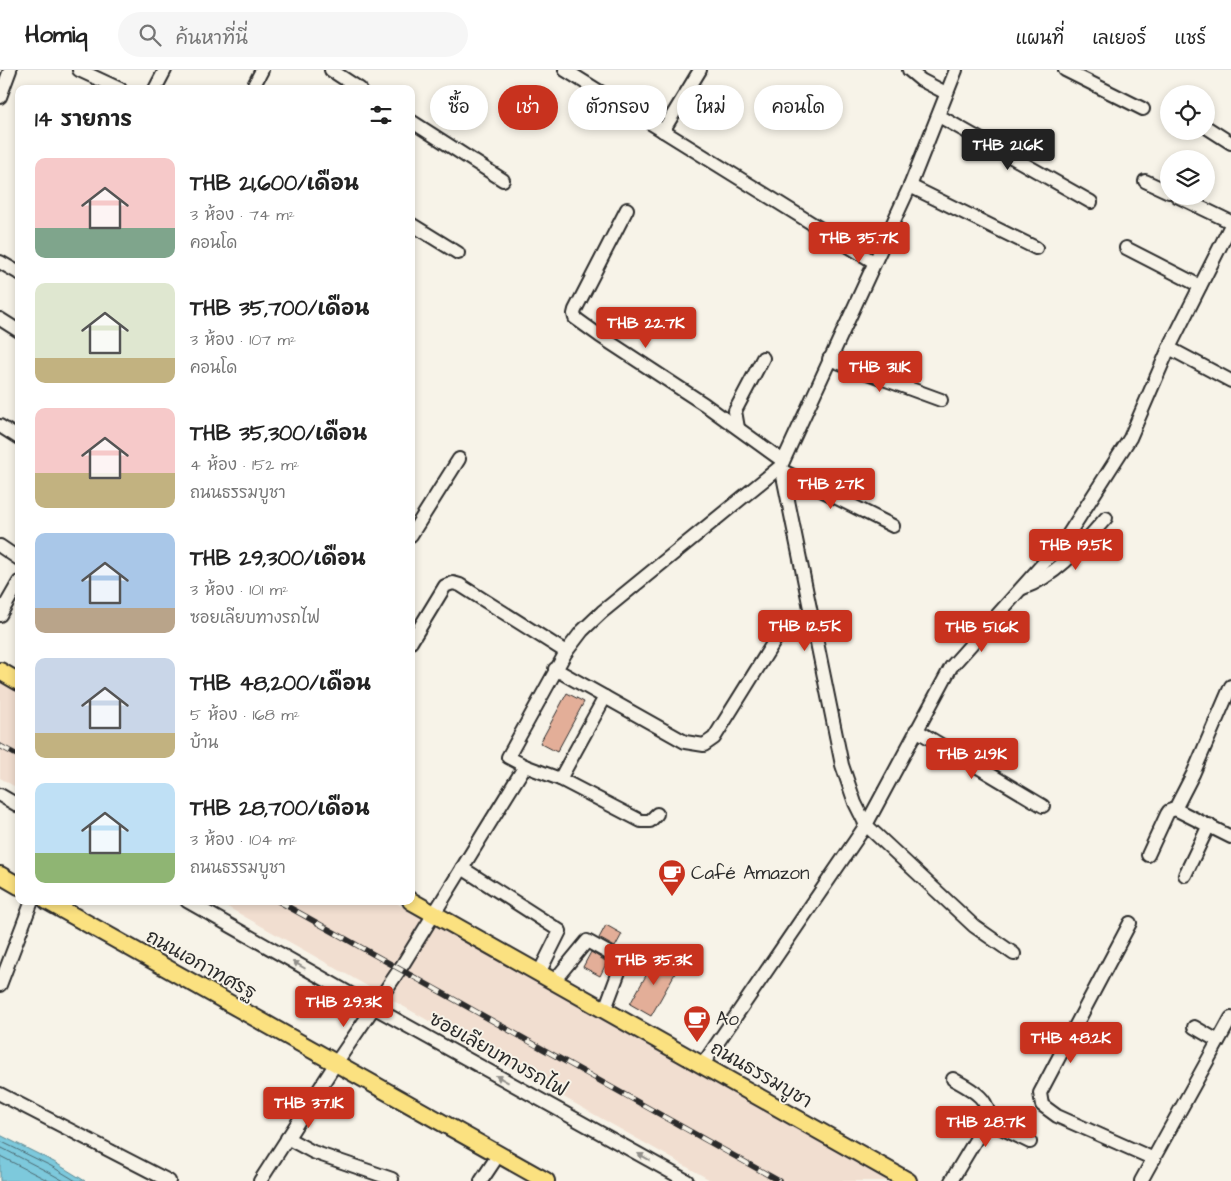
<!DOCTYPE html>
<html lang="th">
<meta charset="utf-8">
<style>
body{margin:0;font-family:"Architects Daughter","Playpen Sans Thai",sans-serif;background:#f6f6f6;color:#222;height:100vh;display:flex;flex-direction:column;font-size:19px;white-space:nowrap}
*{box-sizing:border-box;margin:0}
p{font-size:16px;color:#767676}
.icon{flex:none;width:28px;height:28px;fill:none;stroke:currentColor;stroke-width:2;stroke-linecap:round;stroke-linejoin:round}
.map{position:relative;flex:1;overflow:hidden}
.panel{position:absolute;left:15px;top:15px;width:400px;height:820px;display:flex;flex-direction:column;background:#fff;border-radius:10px;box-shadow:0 2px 8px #0003}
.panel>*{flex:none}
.hud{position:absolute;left:430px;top:15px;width:475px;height:45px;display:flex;gap:10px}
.tools{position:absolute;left:1160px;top:15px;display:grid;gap:10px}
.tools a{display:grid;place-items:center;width:55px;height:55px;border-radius:50%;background:#fff;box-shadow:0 2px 8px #0003;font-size:25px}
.price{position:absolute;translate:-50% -42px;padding:0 11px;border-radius:5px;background:#c8321e;color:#fff;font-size:16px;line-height:32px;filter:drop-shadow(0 1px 2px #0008)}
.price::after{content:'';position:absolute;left:50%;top:30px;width:15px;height:11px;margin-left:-8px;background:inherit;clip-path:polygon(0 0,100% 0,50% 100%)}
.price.selected{background:#222;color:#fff}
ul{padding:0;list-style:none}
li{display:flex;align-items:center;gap:15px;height:125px;padding:0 20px}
li span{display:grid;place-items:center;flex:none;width:140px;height:100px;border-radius:10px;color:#555}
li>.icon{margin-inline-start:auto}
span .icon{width:60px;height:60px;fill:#fffc;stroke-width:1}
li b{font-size:21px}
h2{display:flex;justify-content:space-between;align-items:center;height:60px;padding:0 20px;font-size:21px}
.pill{padding:0 18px;border-radius:22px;background:#fff;box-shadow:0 2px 8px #0003;font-size:18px;line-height:45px}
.pill.selected{background:#c8321e;color:#fff}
header{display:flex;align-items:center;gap:30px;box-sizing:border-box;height:70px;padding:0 25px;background:#fff;border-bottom:1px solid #e0e0e0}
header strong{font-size:24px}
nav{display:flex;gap:28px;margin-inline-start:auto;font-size:18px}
.search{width:350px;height:45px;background:#f6f6f6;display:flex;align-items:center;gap:12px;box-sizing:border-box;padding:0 18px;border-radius:28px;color:#767676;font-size:19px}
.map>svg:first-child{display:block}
.built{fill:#f1ded0}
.water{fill:#7dc9dc;stroke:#5c8a95}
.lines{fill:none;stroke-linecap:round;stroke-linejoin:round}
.shore{stroke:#4c6a72;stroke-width:1}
.building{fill:#e3ae98;stroke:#2b2b2b}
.minor-casing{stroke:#2b2b2b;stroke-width:16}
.major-casing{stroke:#2b2b2b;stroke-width:20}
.minor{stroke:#f7f3e8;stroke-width:12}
.major{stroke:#fbe180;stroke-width:16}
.rail-casing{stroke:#2b2b2b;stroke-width:5.5}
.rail{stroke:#f7f3e8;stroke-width:4;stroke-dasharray:11;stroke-linecap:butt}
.oneway{fill:#918f8a}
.labels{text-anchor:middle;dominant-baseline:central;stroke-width:4;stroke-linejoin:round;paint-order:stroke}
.poi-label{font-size:19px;fill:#2b2b2b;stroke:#f7f3e8;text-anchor:start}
.street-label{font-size:19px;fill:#2b2b2b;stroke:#f7f3e8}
</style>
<header>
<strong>Homiq</strong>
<div class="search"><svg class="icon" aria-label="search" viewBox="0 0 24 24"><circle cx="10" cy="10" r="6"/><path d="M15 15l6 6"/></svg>ค้นหาที่นี่</div>
<nav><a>แผนที่</a><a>เลเยอร์</a><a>แชร์</a></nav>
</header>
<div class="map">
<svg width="1231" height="1111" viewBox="0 0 1231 1111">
<rect width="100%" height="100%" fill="#f7f3e8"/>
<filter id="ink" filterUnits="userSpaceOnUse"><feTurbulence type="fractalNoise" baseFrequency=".02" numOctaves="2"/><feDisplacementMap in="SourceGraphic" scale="10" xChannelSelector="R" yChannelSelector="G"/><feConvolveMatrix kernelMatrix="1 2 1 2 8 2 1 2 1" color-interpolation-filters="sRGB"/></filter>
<g filter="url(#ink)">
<g class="built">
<polygon points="0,610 19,621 19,719 0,708"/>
<polygon points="217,831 393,831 890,1111 712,1111"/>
</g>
<polygon class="water" points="0,1065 54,1092 85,1111 0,1111"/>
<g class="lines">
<g class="shore">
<polyline points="0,1071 51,1096 76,1111"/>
<polyline points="0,1077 48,1102 64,1111"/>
<polyline points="0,1086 49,1111"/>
</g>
</g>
<g class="building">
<polygon points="567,623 584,632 557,682 540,673"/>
<polygon points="606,855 622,864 615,877 599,868"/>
<polygon points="591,882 607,892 600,906 583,897"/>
<polygon points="657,886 678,898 651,946 630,934"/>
</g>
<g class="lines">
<g class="minor-casing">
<g id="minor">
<polyline points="79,0 120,19"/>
<polyline points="331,0 360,19"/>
<polyline points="565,0 874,192"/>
<polyline points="909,0 921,10 946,23"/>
<polyline points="1065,0 1143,39"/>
<polyline points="155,19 165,0"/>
<polyline points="252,19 262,0"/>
<polyline points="0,27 10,0"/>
<polyline points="939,46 1091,132"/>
<polyline points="411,51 503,110"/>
<polyline points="1206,57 1231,73"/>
<polyline points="663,61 700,0"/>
<polyline points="1145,111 1169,122"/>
<polyline points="910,116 1036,178"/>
<polyline points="1177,126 1231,152"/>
<polyline points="627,139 575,240 574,244 575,248 600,266 704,334 783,391"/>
<polyline points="411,154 458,183"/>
<polyline points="1126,178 1200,216"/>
<polyline points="0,192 19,203"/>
<polyline points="0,249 19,261"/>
<polyline points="1169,278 1231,311"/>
<polyline points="829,289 941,330"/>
<polyline points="0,356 19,368"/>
<polyline points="738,358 735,341 763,288"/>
<polyline points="781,396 842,695 855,733 866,755 974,856 1014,884"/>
<polyline points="781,400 893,456"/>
<polyline points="411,465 459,389"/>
<polyline points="0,476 19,489"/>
<path d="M1023 518C1058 505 1082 475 1106 448"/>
<polyline points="0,545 19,512"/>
<polyline points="411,572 445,516 453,513 460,515 566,582"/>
<polyline points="555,599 685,672 704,675 714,668 782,559"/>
<polyline points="1231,616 1193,704 1175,739 1231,767"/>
<polyline points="916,660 1043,736"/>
<polyline points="525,696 560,709 641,751 650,751 657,744"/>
<polyline points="560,709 605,627"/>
<polyline points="0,725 19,736"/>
<polyline points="1148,785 1167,744 1169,741 1175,739"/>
<polyline points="462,798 560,861 539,903"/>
<polyline points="1185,805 1209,755"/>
<polyline points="187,831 375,938 687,1111"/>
<polyline points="1130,853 1040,1023 1042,1035 1057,1046 1154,1089"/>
<polyline points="554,911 587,871 623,891 605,939"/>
<polyline points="0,915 32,831"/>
<polyline points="1194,957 1218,971"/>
<polyline points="703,994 866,755 951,597 1066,468 1130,368 1169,278 1231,155"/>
<path d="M953 1009C969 1018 993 1029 987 1051"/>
<polyline points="0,1024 169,1111"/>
<polyline points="287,1068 313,1082 392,1109"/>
<polyline points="260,1111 336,993 400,899 525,696 508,687 566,582 582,561 602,542 781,396 910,116 956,0"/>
<polyline points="481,1111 499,1084"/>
<polyline points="951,1111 987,1051 1030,1072"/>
<polyline points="1141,1111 1231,948"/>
</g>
</g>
<g class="major-casing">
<g id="major">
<polyline points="0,601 19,612"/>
<polyline points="0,805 19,816"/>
<polyline points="47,831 546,1111"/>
<polyline points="411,831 908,1111"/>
</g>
</g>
<use href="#minor" class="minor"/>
<use href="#major" class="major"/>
<g class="rail-casing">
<g id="rail">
<polyline points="0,676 19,686"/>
<polyline points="278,831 779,1111"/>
</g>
</g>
<use href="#rail" class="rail"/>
</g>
<defs><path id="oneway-solid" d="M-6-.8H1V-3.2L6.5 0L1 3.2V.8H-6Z" transform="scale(1.25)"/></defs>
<g class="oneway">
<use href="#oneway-solid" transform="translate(299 895) rotate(-150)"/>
<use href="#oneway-solid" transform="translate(502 1009) rotate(-151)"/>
<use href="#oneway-solid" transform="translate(644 1087) rotate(-151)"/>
</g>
</g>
<defs>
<g id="cafe-pin" transform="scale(1.4375)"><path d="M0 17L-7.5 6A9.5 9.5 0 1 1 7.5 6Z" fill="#c8321e" stroke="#f7f3e8"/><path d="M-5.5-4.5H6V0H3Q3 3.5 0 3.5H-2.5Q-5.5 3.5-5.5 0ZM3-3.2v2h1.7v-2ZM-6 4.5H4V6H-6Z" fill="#fff"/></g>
</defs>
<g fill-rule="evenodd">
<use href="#cafe-pin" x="672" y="803"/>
<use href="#cafe-pin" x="697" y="949"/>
</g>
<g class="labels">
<g class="poi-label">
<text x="691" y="803">Café Amazon</text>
<text x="716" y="949">Ao</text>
</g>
<g class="street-label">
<text transform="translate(201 895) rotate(29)">ถนนเอกาทศรฐ</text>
<text transform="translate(498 985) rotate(29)">ซอยเลียบทางรถไฟ</text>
<text transform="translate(761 1005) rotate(30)">ถนนธรรมบูชา</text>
</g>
</g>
</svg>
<div class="tools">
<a><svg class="icon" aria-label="locate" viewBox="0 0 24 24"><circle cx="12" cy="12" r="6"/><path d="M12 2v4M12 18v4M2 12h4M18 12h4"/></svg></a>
<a><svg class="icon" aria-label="layers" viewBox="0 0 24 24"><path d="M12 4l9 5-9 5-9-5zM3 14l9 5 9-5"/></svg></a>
</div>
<b class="price selected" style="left:1008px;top:101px">THB 21.6K</b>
<b class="price" style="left:859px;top:194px">THB 35.7K</b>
<b class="price" style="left:646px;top:279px">THB 22.7K</b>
<b class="price" style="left:880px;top:323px">THB 31.1K</b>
<b class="price" style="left:831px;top:440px">THB 27K</b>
<b class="price" style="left:1076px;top:501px">THB 19.5K</b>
<b class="price" style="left:805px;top:582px">THB 12.5K</b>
<b class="price" style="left:982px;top:583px">THB 51.6K</b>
<b class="price" style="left:972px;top:710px">THB 21.9K</b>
<b class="price" style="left:654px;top:916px">THB 35.3K</b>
<b class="price" style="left:344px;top:958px">THB 29.3K</b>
<b class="price" style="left:1071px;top:994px">THB 48.2K</b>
<b class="price" style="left:309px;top:1059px">THB 37.1K</b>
<b class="price" style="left:986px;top:1078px">THB 28.7K</b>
<div class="hud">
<a class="pill">ซื้อ</a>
<a class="pill selected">เช่า</a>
<a class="pill">ตัวกรอง</a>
<a class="pill">ใหม่</a>
<a class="pill">คอนโด</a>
</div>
<section class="panel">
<h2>14 รายการ<svg class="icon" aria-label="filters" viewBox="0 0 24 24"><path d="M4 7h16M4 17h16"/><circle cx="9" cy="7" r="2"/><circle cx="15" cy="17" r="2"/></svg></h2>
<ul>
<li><span style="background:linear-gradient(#f6c9c9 70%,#7fa58c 0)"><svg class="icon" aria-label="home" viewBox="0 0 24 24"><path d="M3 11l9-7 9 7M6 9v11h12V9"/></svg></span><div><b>THB 21,600/เดือน</b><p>3 ห้อง · 74 m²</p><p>คอนโด</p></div></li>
<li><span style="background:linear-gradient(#dfe7d0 75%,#c2b280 0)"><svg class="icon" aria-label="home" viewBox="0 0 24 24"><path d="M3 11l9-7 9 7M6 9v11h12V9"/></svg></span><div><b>THB 35,700/เดือน</b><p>3 ห้อง · 107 m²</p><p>คอนโด</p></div></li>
<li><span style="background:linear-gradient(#f6c9c9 65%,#c2b280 0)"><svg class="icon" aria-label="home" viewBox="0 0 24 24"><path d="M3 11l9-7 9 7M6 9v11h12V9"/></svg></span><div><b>THB 35,300/เดือน</b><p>4 ห้อง · 152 m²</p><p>ถนนธรรมบูชา</p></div></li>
<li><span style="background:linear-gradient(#a9c7e8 75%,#b9a48a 0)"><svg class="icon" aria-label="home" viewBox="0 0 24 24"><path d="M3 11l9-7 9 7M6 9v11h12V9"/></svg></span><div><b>THB 29,300/เดือน</b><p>3 ห้อง · 101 m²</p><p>ซอยเลียบทางรถไฟ</p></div></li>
<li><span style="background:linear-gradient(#c9d6e8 75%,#c2b280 0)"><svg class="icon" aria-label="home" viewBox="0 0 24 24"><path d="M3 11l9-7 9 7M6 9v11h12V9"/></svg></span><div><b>THB 48,200/เดือน</b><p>5 ห้อง · 168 m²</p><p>บ้าน</p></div></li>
<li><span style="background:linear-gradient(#bfe0f5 70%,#8fb573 0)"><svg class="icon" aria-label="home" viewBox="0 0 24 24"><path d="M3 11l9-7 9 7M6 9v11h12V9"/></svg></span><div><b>THB 28,700/เดือน</b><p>3 ห้อง · 104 m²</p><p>ถนนธรรมบูชา</p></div></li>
</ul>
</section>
</div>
